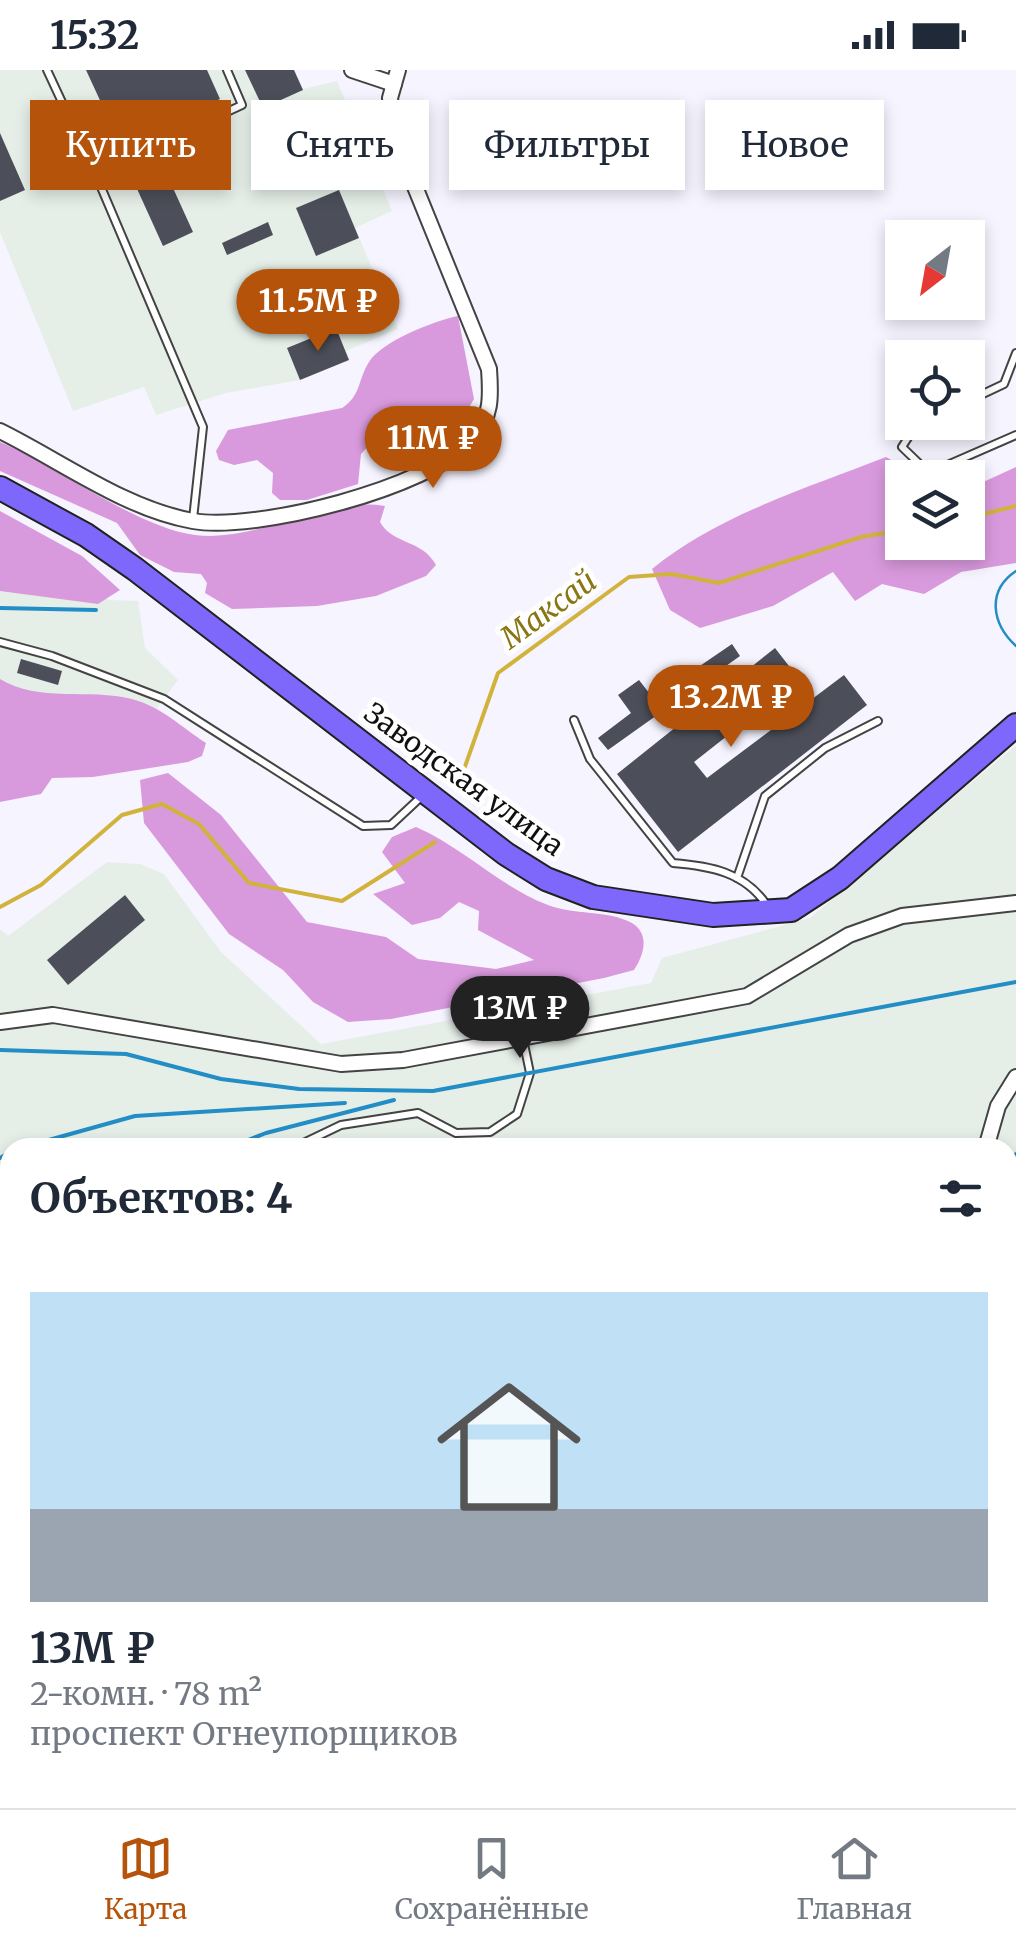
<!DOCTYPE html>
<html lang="ru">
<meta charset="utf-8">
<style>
body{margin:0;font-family:Merriweather,serif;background:#f2f2f3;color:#1f2937;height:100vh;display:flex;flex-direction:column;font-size:38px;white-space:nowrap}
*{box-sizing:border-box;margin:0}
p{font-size:32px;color:#747a83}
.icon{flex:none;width:55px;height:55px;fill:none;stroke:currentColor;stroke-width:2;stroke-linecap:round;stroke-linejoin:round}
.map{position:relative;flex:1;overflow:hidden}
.sheet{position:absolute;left:0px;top:1068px;width:1018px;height:672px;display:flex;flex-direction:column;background:#fff;border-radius:30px 30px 0 0;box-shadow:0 5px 15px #0003}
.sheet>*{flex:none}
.banner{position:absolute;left:30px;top:30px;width:958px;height:90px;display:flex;gap:20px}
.needle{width:65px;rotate:211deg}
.fabs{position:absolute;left:885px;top:150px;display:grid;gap:20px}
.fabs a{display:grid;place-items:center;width:100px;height:100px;border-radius:0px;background:#fff;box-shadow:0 5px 15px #0003;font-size:50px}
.price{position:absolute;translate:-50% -85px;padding:0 22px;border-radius:35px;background:#b45309;color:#fff;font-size:32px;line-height:65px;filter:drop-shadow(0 2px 5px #0008)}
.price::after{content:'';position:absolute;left:50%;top:60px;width:30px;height:22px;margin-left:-15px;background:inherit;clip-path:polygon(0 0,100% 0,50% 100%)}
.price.on{background:#222;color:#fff}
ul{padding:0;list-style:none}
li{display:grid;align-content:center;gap:20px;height:530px;padding:0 30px}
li+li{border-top:2px solid #e0e1e3}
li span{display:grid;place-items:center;height:310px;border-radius:0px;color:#555}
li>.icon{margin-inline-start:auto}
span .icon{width:180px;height:180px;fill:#fffc;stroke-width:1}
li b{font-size:42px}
h2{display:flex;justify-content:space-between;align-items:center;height:120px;padding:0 30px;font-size:42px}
.tag{padding:0 35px;border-radius:0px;background:#fff;box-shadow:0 5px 15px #0003;font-size:35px;line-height:90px}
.tag.on{background:#b45309;color:#fff}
.status{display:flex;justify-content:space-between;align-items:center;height:70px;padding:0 50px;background:#fff;direction:ltr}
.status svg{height:28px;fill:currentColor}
.tabs{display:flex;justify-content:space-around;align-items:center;height:140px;border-top:2px solid #e0e1e3;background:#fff;font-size:28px;color:#747a83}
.tabs a{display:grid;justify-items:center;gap:5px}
.tabs .on{color:#b45309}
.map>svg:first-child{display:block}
.industrial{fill:#e5efe8;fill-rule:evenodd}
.forest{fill:#d99add}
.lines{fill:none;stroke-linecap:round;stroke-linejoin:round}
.stream{stroke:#d1b33c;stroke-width:4}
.building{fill:#4c4f59}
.service-casing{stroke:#434343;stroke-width:10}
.minor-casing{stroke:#434343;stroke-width:18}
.primary-casing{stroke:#212121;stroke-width:26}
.path{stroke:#323232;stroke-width:2.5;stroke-dasharray:10 5;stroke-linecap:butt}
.service{stroke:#fff;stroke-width:6}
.minor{stroke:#fff;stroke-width:14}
.primary{stroke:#7e67fb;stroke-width:22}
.tram{stroke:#238dc5;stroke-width:2.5}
.rail{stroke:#238dc5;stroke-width:4}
.labels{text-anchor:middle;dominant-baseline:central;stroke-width:10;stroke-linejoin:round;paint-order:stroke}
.street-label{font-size:28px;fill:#101010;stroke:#fff}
.water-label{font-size:30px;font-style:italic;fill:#897614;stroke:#fff}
</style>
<div class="status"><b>15:32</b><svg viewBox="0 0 49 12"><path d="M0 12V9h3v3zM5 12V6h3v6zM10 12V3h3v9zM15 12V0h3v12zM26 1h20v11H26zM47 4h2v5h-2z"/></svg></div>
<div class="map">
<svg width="1016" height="1738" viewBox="0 0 1016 1738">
<rect width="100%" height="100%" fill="#f6f4ff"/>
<g class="industrial">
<polygon points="0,0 294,0 303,19 337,11 392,141 355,158 398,259 346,281 349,290 300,310 226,323 156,345 144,317 73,341 0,162"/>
<polygon points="0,491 88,518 109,530 138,531 145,578 178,610 119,688 0,710"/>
<path d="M1016 675V1738H0V859L8 866 107 792 140 794 164 804 221 882 321 974 651 913 662 888 810 848ZM10 1078H1008V1730H10Z"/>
</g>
<g class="forest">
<path d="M458 246 474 329C440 386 434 389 370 374L361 384 358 414 307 430H280L272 423 273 403 257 390 234 395 219 390 216 381 228 360 342 338C361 326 358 309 369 292 382 271 434 251 458 246Z"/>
<path d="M0 372C57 396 135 457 195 465 260 473 322 426 385 436L380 452C393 475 422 469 436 495L426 506 376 526 317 536 232 539 205 523 207 513 201 504 174 502 140 485 117 453 0 401Z"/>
<path d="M886 387 921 407 902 408V472H968V419L1016 397V493L961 502 924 524 882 514 855 531 833 502 773 536 700 558 670 540 652 499C718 445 807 418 886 387Z"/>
<polygon points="0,441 82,486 120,520 98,534 0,521"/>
<path d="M0 609C39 633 89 618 132 629 162 637 181 657 206 673L202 686 188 692 93 707 52 708 41 724 0 732Z"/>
<path d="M168 703 221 745 307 852 386 867 418 889 496 899 534 890 478 860 479 841 459 832 440 848 412 855 373 824 405 813 382 782 392 767 416 757C464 778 499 816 548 835 573 845 608 840 632 853 651 865 643 886 634 900L604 908 391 949 348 952 313 932 283 900 229 864 144 753 140 710Z"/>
</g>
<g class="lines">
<g class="stream">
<polyline points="968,448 1016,436"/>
<polyline points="462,705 498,603 629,507 671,504 719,513 861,467 902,460"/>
<polyline points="0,837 41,815 122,745 162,734 199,754 249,813 342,831 435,772"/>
</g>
</g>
<g class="building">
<polygon points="86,0 207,0 220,29 149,61 139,39 110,52"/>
<polygon points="245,0 294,0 303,20 263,38"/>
<polygon points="0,63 25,120 0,131"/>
<polygon points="158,85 193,162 163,176 128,99"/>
<polygon points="339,120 359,168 316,186 296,138"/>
<polygon points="268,152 273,165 227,185 222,173"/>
<polygon points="336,258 349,290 300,310 287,278"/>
<polygon points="732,574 740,586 608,680 598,668 631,643 618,625 639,610 653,628"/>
<polygon points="775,578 799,609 694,692 707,708 844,605 867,635 678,782 617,704"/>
<polygon points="21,589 62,601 58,615 17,603"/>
<polygon points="125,825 145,850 68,915 47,890"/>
</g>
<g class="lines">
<g class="service-casing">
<g id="service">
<polyline points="47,0 95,103 242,35 227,0"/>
<polyline points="95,103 203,357 193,449"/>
<polyline points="968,331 1004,314 1016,283"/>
<polyline points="918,352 902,377 929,403 1016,365"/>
<polyline points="0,572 52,586 164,629 363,756 391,755 422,726"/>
<path d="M574 650 590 689 673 793C710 796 744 802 766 834"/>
<polyline points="737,808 765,726 825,678 878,651"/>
<polyline points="293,1078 341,1055 418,1043 456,1063 490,1062 517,1044 530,1003 523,969"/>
<polyline points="0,1414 10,1406"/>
<polyline points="745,1730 751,1738"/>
<polyline points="585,1738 594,1730"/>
</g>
</g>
<g class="minor-casing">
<g id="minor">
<polyline points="352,0 394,14"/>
<path d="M0 361C61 391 125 439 193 451 256 462 429 418 472 370 492 347 491 327 489 299L394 65 390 28 398 0"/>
<polyline points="0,952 53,945 341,994 403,990 747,926 849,865 902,846 1016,833"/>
<polyline points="986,1078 998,1036 1016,1007"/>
<polyline points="1008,1523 1016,1505"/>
<polyline points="333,1738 343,1730"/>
<polyline points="957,1738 958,1730"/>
</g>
</g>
<g class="primary-casing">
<polyline id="primary" points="0,418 86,465 135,499 506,784 546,809 593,827 713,845 791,840 840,808 1016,655"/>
</g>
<polyline class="path" points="1008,1387 1016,1447"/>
<use href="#service" class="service"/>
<use href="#minor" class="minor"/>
<use href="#primary" class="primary"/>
<path class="tram" d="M1016 501C986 521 992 554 1016 576"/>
<g class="rail">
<polyline points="0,538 96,540"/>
<polyline points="0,980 126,984 221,1009 299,1019 433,1021 1016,912"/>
<polyline points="20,1078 135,1046 345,1033"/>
<polyline points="228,1078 266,1063 394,1030"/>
<polyline points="0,1088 10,1082"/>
<polyline points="1008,1118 1016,1084"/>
<polyline points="0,1227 10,1218"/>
<polyline points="1008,1267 1016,1214"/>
<polyline points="1008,1323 1016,1284"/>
<polyline points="454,1738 463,1730"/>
<polyline points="560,1738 569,1730"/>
<polyline points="879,1738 883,1730"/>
<polyline points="909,1738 913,1730"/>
<polyline points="934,1738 936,1730"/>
</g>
</g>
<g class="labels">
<g class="street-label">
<text transform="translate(464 709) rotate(36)">Заводская улица</text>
</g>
<g class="water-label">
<text transform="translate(548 539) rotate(-36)">Максай</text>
</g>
</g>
</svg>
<div class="fabs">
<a><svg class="needle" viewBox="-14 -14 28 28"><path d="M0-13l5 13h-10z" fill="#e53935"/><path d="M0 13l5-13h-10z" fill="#747a83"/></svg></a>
<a><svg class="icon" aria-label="locate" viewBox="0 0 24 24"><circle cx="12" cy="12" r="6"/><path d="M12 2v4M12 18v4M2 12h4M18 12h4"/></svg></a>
<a><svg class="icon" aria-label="layers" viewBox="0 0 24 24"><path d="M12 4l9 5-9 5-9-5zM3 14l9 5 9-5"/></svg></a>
</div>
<b class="price" style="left:318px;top:284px">11.5M ₽</b>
<b class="price" style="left:433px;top:421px">11M ₽</b>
<b class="price" style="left:731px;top:680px">13.2M ₽</b>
<b class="price on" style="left:520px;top:991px">13M ₽</b>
<div class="banner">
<a class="tag on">Купить</a>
<a class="tag">Снять</a>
<a class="tag">Фильтры</a>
<a class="tag">Новое</a>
</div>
<section class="sheet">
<h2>Объектов: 4<svg class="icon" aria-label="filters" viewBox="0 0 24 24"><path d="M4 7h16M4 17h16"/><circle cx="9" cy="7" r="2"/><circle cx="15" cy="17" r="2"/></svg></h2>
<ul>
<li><span style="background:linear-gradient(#bfe0f5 70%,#9aa5b1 0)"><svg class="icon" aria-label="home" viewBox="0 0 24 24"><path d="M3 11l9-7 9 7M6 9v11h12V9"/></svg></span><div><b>13M ₽</b><p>2-комн. · 78 m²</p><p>проспект Огнеупорщиков</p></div></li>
</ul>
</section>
</div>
<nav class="tabs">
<a class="on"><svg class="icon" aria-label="map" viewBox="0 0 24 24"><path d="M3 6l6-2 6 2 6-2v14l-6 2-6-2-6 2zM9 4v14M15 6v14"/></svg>Карта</a>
<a><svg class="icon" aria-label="saved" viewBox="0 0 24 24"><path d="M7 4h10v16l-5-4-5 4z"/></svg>Сохранённые</a>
<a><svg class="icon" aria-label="home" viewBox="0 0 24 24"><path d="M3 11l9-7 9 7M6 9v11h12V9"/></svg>Главная</a>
</nav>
